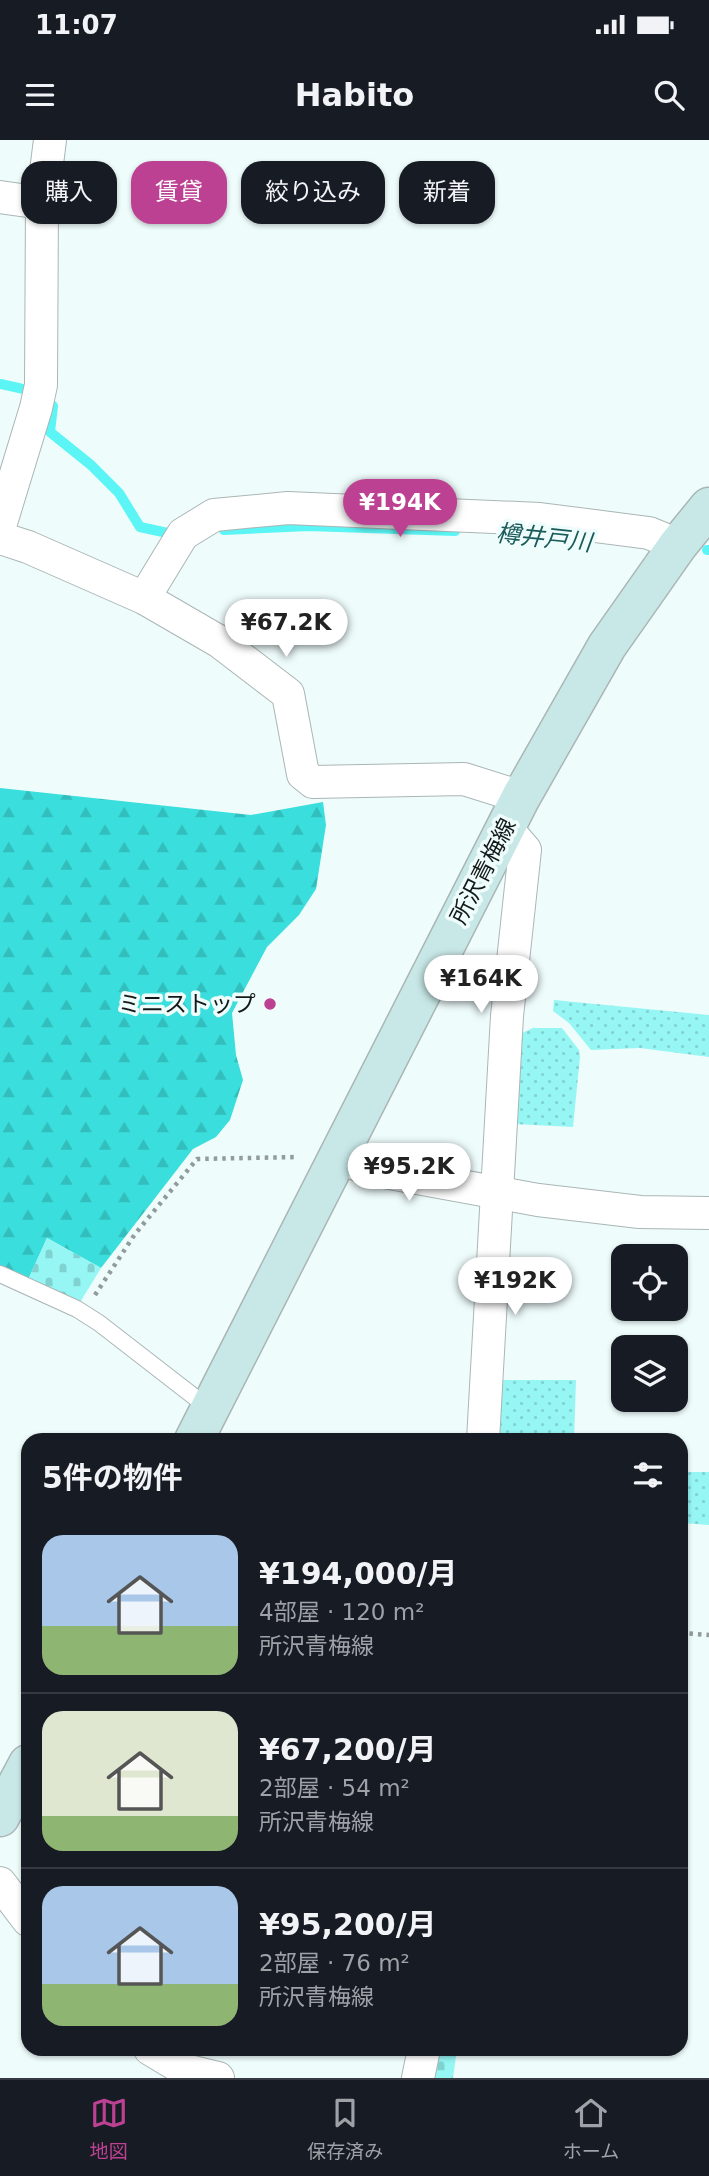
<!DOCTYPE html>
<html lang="ja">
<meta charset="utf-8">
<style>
body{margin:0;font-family:"DejaVu Sans","Noto Sans JP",sans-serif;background:#20242c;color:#f1f3f6;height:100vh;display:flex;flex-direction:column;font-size:26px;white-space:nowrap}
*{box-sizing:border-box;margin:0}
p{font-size:23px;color:#9ea1a6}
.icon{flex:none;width:38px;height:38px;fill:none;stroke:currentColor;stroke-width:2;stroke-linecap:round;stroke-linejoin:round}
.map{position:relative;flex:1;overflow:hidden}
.sheet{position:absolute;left:21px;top:1293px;width:667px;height:623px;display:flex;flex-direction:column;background:#171b24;border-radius:21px;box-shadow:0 2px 5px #0004}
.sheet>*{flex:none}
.top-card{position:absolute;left:21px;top:21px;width:668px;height:63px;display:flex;gap:14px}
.controls{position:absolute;left:611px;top:1104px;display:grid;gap:14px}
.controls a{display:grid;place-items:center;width:77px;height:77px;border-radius:14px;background:#171b24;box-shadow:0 2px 5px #0004;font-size:35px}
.price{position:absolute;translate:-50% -60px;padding:0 16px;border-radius:24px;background:#fff;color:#222;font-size:23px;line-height:46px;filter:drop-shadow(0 2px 4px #0008)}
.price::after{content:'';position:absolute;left:50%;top:42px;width:21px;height:16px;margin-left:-10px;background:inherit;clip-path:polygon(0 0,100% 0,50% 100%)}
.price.on{background:#bd4192;color:#fff}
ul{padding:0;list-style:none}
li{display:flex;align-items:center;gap:21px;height:175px;padding:0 21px}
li+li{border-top:2px solid #363941}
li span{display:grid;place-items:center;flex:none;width:196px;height:140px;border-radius:21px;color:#555}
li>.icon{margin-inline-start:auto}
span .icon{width:84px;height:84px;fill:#fffc;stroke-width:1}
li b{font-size:30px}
h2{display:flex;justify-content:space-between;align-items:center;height:84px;padding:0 21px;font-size:30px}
.tag{padding:0 24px;border-radius:21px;background:#171b24;box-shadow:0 2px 5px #0004;font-size:24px;line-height:63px}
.tag.on{background:#bd4192;color:#fff}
.status{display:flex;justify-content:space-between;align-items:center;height:49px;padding:0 35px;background:#171b24;direction:ltr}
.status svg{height:19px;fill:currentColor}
header{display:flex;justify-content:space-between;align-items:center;height:91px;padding:0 21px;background:#171b24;font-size:32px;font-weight:600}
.menu{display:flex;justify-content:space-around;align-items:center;height:98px;border-top:2px solid #363941;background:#171b24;font-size:19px;color:#9ea1a6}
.menu a{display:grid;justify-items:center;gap:4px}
.menu .on{color:#bd4192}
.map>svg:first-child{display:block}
.grass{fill:url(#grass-dots)}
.forest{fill:url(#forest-firs)}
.cemetery{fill:url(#cemetery-stones)}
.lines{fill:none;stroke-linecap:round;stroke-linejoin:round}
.stream{stroke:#5af5f4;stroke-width:10}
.service-casing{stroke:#aab6b5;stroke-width:18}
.minor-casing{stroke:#aab6b5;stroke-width:34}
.secondary-casing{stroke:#aab6b5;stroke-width:41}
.path{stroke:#929b9b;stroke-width:4.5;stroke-dasharray:3.5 5;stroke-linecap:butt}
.service{stroke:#fff;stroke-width:16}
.minor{stroke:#fff;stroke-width:32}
.secondary{stroke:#c8e8e7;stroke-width:38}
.poi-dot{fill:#bd4192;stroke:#effcfc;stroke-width:2.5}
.labels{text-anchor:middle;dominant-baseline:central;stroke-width:7;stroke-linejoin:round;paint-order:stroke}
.street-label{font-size:23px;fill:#131818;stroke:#effcfc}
.poi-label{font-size:23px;fill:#131818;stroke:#effcfc;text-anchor:end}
.water-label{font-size:24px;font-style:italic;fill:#1a5b5a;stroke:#effcfc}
</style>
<div class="status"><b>11:07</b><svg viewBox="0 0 49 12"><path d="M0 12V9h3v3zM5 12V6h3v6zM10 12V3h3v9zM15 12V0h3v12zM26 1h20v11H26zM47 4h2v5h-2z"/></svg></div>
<header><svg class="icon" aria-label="menu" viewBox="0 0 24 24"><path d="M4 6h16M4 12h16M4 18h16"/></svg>Habito<svg class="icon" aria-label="search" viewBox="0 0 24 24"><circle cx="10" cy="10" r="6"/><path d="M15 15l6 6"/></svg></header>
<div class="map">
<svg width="709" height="1938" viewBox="0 0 709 1938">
<defs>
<pattern id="grass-dots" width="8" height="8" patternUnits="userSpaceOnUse" patternTransform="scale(1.75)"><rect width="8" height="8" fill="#95f6f4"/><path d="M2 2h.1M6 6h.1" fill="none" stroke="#80d2d0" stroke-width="1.8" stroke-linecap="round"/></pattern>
<pattern id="forest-firs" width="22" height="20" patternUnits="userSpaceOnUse" patternTransform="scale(1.75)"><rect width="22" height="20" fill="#3adedc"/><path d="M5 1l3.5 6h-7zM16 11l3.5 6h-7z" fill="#32bebc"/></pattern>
<pattern id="cemetery-stones" width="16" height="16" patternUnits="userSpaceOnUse" patternTransform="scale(1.75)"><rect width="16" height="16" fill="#95f6f4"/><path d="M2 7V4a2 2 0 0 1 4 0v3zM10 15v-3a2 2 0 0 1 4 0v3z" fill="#80d2d0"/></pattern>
</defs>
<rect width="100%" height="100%" fill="#effcfc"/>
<g class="grass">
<polygon points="554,860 709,875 709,917 640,908 591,910 569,883 553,871"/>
<polygon points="533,888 562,888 579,910 580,917 573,987 514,984 522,893"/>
<polygon points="497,1240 576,1240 574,1300 496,1300"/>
<polygon points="681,1332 709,1332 709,1385 681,1383"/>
</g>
<polygon class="forest" points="0,648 251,675 323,662 326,685 316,749 299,775 267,807 232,873 236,915 243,940 230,980 216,997 193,1009 101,1128 47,1098 28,1140 0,1135"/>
<g class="cemetery">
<polygon points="47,1098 101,1128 79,1164 28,1140"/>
<polygon points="429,1909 457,1909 453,1938 424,1938"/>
</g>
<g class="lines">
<g class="stream">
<path d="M0 244C18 248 41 251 53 266L50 292 91 325 119 353 140 387 172 394"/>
<polyline points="224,390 308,386 455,391"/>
<polyline points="515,393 563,398"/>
<polyline points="707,410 709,410"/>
</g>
<g class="service-casing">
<polyline id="service" points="0,1134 77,1169 99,1183 210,1269"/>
</g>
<g class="minor-casing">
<g id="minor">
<polyline points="0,57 42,63"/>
<polyline points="0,386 36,268 41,245 42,63 50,0"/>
<polyline points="0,398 28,407 144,458 220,502 288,554 303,634 313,642 464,639 521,657"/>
<polyline points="144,458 183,394 214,375 288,368 540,379 649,393 678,405"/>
<polyline points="339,1017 368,1029 538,1060 640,1072 709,1073"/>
<polyline points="483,1300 507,876 525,710 505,687"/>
<polyline points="0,1743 28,1780"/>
<polyline points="150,1909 185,1930 218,1938"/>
<polyline points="418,1938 424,1909"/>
</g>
</g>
<g class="secondary-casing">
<g id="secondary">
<polyline points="194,1300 521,657 607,506 678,405 709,367"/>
<polyline points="0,1677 28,1624"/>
</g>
</g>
<g class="path">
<polyline points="95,1155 135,1094 197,1019 298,1017"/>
<polyline points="681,1493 709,1495"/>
</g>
<use href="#service" class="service"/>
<use href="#minor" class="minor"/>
<use href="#secondary" class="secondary"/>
</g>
<circle class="poi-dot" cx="270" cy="864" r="7"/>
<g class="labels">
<g class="street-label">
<text transform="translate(483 731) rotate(-63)">所沢青梅線</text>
</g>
<g class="poi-label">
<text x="256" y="864">ミニストップ</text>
</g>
<g class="water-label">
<text transform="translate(544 398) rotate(6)">樽井戸川</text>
</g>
</g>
</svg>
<div class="controls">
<a><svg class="icon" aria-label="locate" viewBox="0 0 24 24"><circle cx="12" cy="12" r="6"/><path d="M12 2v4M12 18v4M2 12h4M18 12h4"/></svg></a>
<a><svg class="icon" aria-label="layers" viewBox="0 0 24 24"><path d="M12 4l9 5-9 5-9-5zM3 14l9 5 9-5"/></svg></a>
</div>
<b class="price on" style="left:400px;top:399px">¥194K</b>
<b class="price" style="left:286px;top:519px">¥67.2K</b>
<b class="price" style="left:481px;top:875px">¥164K</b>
<b class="price" style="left:409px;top:1063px">¥95.2K</b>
<b class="price" style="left:515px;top:1177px">¥192K</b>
<div class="top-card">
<a class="tag">購入</a>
<a class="tag on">賃貸</a>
<a class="tag">絞り込み</a>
<a class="tag">新着</a>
</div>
<section class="sheet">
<h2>5件の物件<svg class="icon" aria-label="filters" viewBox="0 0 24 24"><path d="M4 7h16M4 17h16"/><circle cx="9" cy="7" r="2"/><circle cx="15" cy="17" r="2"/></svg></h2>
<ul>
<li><span style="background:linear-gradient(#a9c7e8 65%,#8fb573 0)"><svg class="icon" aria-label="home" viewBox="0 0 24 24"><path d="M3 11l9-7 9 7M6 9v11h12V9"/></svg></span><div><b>¥194,000/月</b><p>4部屋 · 120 m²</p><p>所沢青梅線</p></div></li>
<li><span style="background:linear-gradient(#dfe7d0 75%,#8fb573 0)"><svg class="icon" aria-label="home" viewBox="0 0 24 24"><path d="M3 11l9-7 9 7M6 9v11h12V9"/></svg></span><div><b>¥67,200/月</b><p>2部屋 · 54 m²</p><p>所沢青梅線</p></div></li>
<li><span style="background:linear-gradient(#a9c7e8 70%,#8fb573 0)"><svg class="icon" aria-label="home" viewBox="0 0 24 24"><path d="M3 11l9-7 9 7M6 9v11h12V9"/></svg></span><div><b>¥95,200/月</b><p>2部屋 · 76 m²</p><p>所沢青梅線</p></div></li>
</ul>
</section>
</div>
<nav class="menu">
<a class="on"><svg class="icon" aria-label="map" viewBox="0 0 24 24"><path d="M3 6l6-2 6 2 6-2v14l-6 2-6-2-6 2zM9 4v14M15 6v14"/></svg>地図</a>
<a><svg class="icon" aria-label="saved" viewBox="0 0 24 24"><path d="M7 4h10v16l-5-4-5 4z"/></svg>保存済み</a>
<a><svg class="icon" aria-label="home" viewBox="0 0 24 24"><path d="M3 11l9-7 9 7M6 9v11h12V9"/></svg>ホーム</a>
</nav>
